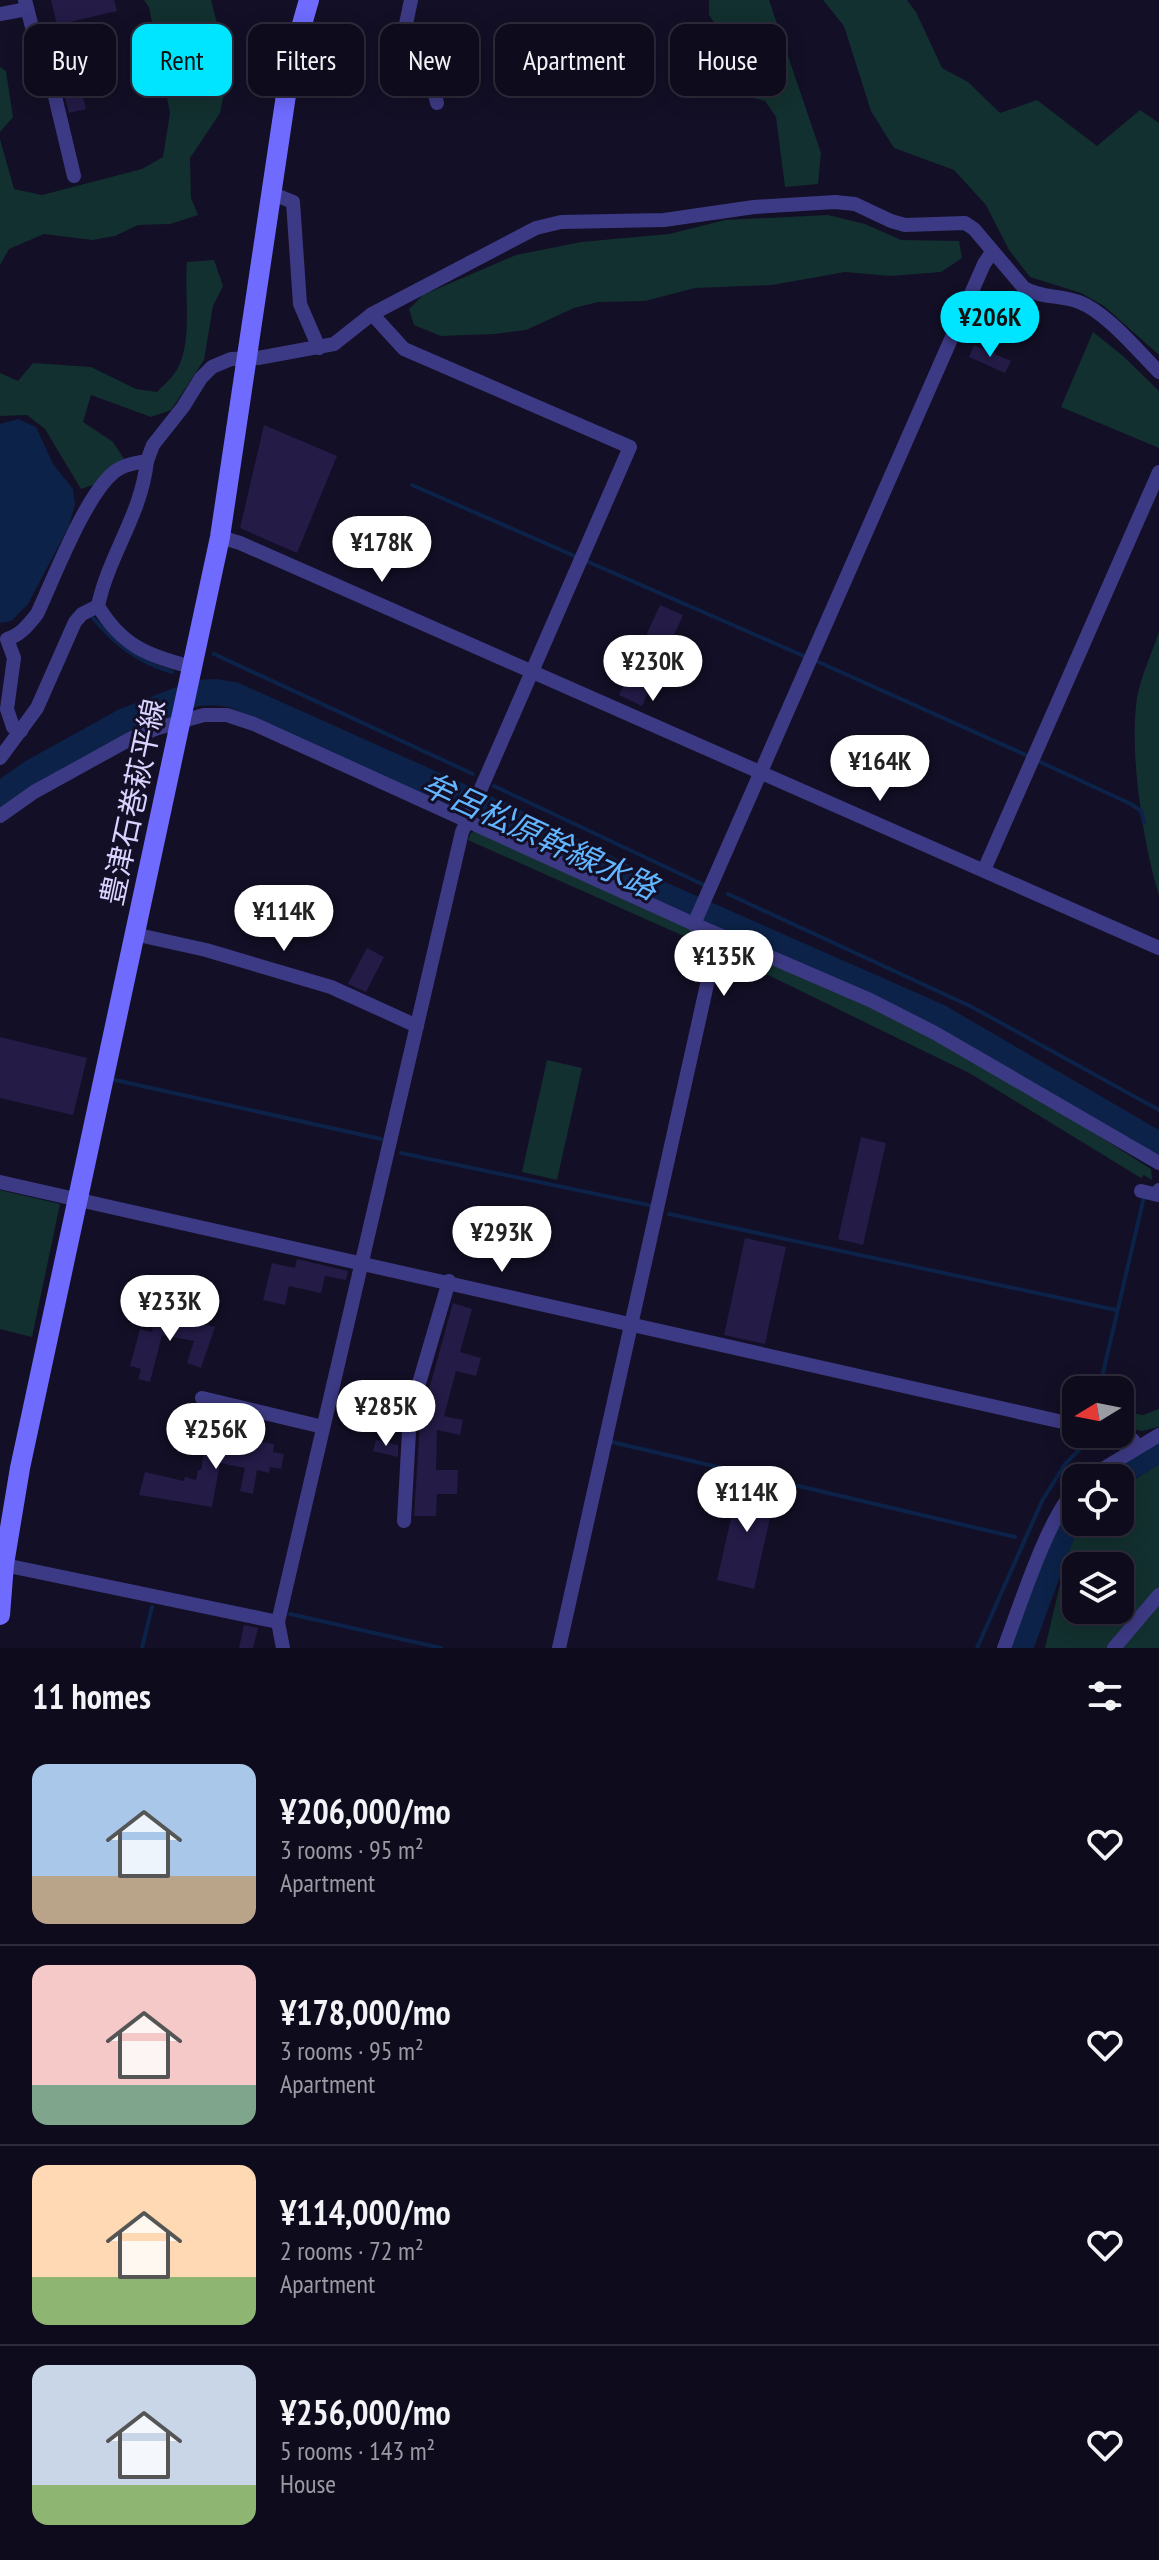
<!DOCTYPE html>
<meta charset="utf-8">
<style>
body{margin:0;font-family:"PT Sans Narrow","Noto Sans JP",sans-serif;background:#1c1929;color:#f1f3f6;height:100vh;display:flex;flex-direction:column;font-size:30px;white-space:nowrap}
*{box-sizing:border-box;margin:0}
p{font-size:26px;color:#9b9ba3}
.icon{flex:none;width:44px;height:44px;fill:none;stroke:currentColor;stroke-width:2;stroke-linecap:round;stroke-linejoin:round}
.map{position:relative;height:1648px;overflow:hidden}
.details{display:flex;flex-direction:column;background:#0e0b1c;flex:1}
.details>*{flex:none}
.hud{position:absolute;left:24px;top:24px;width:1112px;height:72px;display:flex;gap:16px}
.needle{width:52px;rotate:260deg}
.controls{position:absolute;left:1062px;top:1376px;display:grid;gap:16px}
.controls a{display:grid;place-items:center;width:72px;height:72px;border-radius:16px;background:#0e0b1c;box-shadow:0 4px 20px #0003,0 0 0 2px #2e2b3b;font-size:40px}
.price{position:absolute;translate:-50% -68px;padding:0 18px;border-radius:28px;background:#fff;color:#222;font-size:26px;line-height:52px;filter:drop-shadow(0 2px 4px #0008)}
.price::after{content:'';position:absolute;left:50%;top:48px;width:24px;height:18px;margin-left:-12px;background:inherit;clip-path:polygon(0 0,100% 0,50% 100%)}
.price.on{background:#00e5ff;color:#111}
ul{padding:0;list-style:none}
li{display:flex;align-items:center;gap:24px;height:200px;padding:0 32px}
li+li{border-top:2px solid #2e2b3b}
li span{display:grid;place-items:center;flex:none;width:224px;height:160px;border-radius:16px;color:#555}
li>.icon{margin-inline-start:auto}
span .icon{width:96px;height:96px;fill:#fffc;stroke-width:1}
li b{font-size:34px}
h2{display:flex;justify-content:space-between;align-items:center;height:96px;padding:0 32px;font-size:34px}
.pill{padding:0 28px;border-radius:16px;background:#0e0b1c;box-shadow:0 4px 20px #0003,0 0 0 2px #2e2b3b;font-size:28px;line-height:72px}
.pill.on{background:#00e5ff;color:#111}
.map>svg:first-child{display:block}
.green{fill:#12302f;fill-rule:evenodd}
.water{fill:#0c2248}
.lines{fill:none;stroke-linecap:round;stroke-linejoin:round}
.stream{stroke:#0c2248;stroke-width:4}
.river{stroke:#0c2248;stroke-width:26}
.building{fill:#241b47}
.street{stroke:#3d3a85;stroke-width:14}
.secondary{stroke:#6f6bff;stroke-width:20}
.labels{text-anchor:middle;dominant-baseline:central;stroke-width:6;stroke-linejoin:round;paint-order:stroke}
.street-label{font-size:30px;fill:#d9d4ff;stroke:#130f26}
.water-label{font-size:32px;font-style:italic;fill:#62b6ff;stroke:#130f26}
</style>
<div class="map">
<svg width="1159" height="1648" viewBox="0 0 1159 1648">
<rect width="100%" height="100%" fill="#130f26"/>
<g class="green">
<polygon points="144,0 211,0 229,70 220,113 190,158 191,198 198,215 170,224 138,225 115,236 92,240 44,234 9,249 0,265 0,139 14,189 42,195 142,169 163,157 170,113 149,7"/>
<polygon points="709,0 769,0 821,153 818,184 785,187 776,117 765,101 747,96 738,57 709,15"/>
<polygon points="823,0 907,0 916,12 942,68 968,82 1000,113 1037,100 1097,146 1140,110 1159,123 1159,355 1104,306 1081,293 1030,277 1009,250 986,205 954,170 894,148 871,111 844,26"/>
<polygon points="0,67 6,71 13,117 0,132"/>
<polygon points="828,215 865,224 901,240 959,241 962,258 941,272 891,276 845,272 772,285 695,288 645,301 598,302 574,308 526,330 494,334 441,336 414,325 409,309 423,295 516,255 581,242 669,234 725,220"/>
<path d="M214 260 223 286 213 306 204 360 171 410 151 417 91 395 83 422 113 442 124 459 93 485 81 489 45 429 27 415 0 416V373L18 381 33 363 91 367 136 389 157 392C164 385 173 377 178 368 193 338 184 296 187 262Z"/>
<polygon points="1093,332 1123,356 1159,391 1159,448 1061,407"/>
<path d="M1159 632V895C1143 844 1129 751 1137 698 1141 676 1152 653 1159 632Z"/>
<polygon points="476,831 690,927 708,953 697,942 468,840 471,833"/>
<path d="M728 943C795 973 862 1001 927 1036 1003 1077 1078 1122 1151 1169L1152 1180 1144 1175 1141 1178 971 1074 723 953 724 945Z"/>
<polygon points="547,1060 582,1068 557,1180 522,1172"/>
<polygon points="0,1190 60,1204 32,1337 0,1329"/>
<polygon points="1159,1409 1159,1427 1142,1431 1120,1426 1120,1411 1143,1415"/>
<path d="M1159 1464V1648H1045L1070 1542 1087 1522H1120V1489ZM1076 1566H1120V1610H1076Z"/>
</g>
<polygon class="water" points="18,419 36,427 53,464 73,489 75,504 69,526 28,604 11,621 0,623 0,424"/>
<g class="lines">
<g class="stream">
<polyline points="412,485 806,657"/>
<path d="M93 618C116 645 137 661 172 672"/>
<polyline points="214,654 473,774"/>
<polyline points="814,660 1028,756"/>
<polyline points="1036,760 1131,804 1141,811 1144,822"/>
<polyline points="494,786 704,885"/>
<polyline points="728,894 972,1007 1159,1110"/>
<polyline points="115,1080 381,1139"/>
<polyline points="401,1153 653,1206"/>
<polyline points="669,1214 1116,1310"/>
<polyline points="1099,1390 1144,1197"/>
<polyline points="612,1442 1015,1537"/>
<polyline points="290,1614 441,1648"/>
<polyline points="142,1648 152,1607"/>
<polyline points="977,1648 1042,1501 1065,1464 1086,1443 1089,1434"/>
</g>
<g class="river">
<polyline points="0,795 31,773 125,721 196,693 216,692 234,695 504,816 642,886 939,1017 1159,1145"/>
<polyline points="1110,1478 1159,1450"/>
<polyline points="1020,1648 1064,1528 1076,1510"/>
</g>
</g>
<g class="building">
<polygon points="51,0 114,0 117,11 57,25"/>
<polygon points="72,50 86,109 69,113 54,54"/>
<polygon points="974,345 1011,361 1005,373 969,357"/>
<polygon points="264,425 337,456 297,553 240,528"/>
<polygon points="660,605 683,615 642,706 619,695"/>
<polygon points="367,948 384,957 366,992 348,984"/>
<polygon points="0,1037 87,1058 73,1115 0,1098"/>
<polygon points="861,1137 886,1143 863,1245 838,1239"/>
<polygon points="745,1238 786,1247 765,1344 724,1335"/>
<polygon points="297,1259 348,1271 346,1280 325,1276 321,1293 289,1286 285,1305 263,1300 272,1263 295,1268"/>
<polygon points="453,1303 472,1309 460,1352 481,1358 476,1376 456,1371 444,1416 463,1420 460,1435 437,1430 436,1470 458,1470 457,1494 437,1494 436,1516 414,1516 420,1422"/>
<polygon points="155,1313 215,1327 201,1368 187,1363 194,1341 162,1335 150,1382 138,1379 141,1369 130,1366 140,1329 152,1332"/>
<polygon points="215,1433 274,1444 273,1452 284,1454 281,1469 270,1467 269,1473 257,1470 253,1494 240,1491 245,1468 220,1463 212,1507 139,1495 145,1472 184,1481 185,1477 196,1480 198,1470 201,1470 206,1440 214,1441"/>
<polygon points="376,1440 398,1445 398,1457 373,1451"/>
<polygon points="740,1479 777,1487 754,1589 717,1580"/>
<polygon points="244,1625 258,1628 253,1648 239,1648"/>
</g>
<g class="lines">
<g class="street">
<polyline points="25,0 33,31 47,63 74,176"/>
<polyline points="411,0 399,57 400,72 409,78 425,78 433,86 437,103"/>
<polyline points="0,14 27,9"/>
<polyline points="271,193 293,202 300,304 319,348"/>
<path d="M147 461C141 516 109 554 98 606 122 646 148 656 192 667"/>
<polyline points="220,537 240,543 1159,948"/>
<path d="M21 731 13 727 7 709 14 658 7 639C21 635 28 625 37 614 54 578 84 498 113 473 122 465 135 463 147 461L153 445 183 407 201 378 212 367 231 359 258 358 334 344 372 314 536 228 561 222 664 220 754 207 835 202 855 204 891 221 905 225 965 223 974 229 1024 288C1040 298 1061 295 1079 302 1106 312 1138 351 1159 372"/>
<polyline points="0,758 37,708 75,622 82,614 98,606"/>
<polyline points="0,816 34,792 132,738 158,728 204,715 227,715 254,724 694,924 870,1000 935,1033 1159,1163"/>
<polyline points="984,870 1159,472"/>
<polyline points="134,934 206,950 331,987 417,1026"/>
<polyline points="0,1182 1076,1425"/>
<polyline points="1141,1191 1158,1195 1159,1190"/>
<polyline points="202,1398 323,1427"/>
<polyline points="1120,1434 1133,1440 1137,1447"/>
<polyline points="1088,1478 1159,1435"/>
<polyline points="404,1521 410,1414 449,1281"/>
<polyline points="0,1564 278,1622"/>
<polyline points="283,1648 278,1622 462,832 630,447 404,349 372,314"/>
<polyline points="559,1648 714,953 712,944 694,924 984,264 992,252"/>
<path d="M1004 1648C1019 1609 1048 1516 1076 1489"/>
<polyline points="1114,1648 1159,1595"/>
</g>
<polyline class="secondary" points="0,1615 4,1564 20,1468 220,537 286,95 296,45 309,0"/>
</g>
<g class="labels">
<g class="street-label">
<text transform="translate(132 802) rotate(-78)">豊津石巻萩平線</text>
</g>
<g class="water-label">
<text transform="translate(540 835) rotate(25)">牟呂松原幹線水路</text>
</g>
</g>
</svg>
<div class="controls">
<a><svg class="needle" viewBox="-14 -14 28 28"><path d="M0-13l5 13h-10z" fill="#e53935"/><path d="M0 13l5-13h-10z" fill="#9b9ba3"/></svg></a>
<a><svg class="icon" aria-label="locate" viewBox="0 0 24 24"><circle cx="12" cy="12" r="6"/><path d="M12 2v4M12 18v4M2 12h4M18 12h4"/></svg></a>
<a><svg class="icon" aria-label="layers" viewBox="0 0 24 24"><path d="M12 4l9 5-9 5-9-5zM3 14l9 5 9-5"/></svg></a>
</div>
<b class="price on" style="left:990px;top:359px">¥206K</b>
<b class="price" style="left:382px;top:584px">¥178K</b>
<b class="price" style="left:653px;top:703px">¥230K</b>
<b class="price" style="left:880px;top:803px">¥164K</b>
<b class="price" style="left:284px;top:953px">¥114K</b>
<b class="price" style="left:724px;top:998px">¥135K</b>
<b class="price" style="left:502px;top:1274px">¥293K</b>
<b class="price" style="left:170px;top:1343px">¥233K</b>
<b class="price" style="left:386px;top:1448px">¥285K</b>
<b class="price" style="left:216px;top:1471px">¥256K</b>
<b class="price" style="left:747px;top:1534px">¥114K</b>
<div class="hud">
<a class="pill">Buy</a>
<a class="pill on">Rent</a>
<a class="pill">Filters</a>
<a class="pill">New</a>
<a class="pill">Apartment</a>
<a class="pill">House</a>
</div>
</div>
<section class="details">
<h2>11 homes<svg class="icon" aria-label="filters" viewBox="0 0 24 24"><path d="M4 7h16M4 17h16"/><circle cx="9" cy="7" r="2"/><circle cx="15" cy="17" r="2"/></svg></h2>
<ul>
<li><span style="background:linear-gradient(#a9c7e8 70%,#b9a48a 0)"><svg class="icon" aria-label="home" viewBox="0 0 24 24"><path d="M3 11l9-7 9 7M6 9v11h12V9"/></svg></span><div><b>¥206,000/mo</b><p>3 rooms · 95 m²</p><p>Apartment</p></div><svg class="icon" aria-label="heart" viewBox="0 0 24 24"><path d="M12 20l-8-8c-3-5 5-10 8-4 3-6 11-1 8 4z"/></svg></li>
<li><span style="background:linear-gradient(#f6c9c9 75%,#7fa58c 0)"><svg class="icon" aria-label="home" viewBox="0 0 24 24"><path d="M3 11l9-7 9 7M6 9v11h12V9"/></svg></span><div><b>¥178,000/mo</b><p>3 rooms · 95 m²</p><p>Apartment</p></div><svg class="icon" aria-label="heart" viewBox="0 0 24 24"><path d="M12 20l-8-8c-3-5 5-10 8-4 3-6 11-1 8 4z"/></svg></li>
<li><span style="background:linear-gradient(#ffd9b3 70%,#8fb573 0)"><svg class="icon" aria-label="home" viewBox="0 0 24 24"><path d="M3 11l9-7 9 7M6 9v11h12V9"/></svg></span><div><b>¥114,000/mo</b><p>2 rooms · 72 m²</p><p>Apartment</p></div><svg class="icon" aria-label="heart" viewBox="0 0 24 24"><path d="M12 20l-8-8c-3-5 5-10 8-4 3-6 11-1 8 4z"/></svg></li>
<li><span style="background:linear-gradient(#c9d6e8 75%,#8fb573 0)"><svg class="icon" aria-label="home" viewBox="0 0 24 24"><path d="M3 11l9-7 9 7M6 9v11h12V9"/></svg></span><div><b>¥256,000/mo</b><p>5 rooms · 143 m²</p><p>House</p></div><svg class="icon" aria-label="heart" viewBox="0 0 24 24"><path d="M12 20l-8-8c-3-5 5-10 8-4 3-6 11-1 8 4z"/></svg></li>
</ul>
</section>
